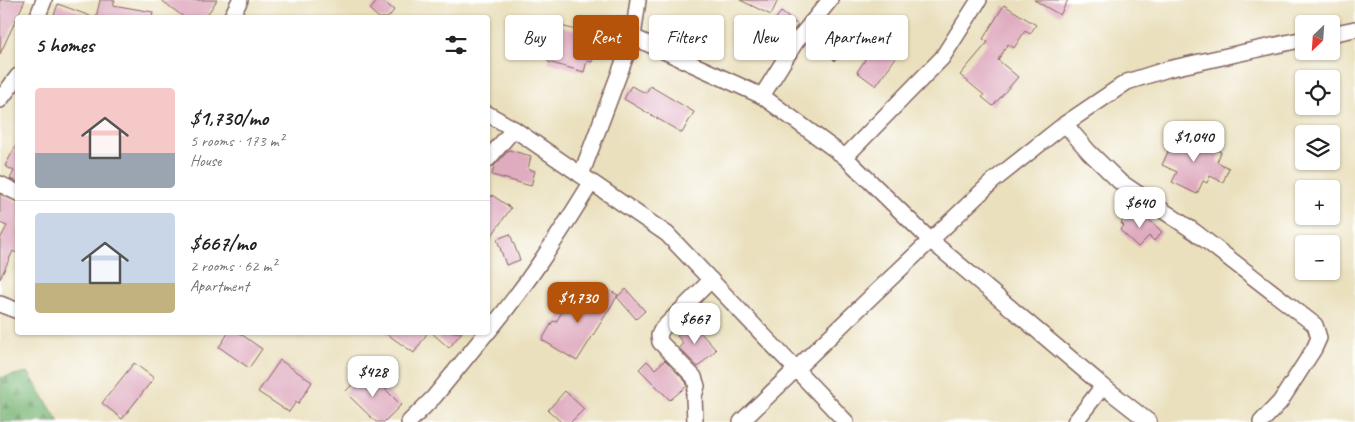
<!DOCTYPE html>
<meta charset="utf-8">
<style>
body{margin:0;font-family:Caveat,sans-serif;background:#f2f2f2;color:#222;height:100vh;display:flex;flex-direction:column;font-size:19px;white-space:nowrap}
*{box-sizing:border-box;margin:0}
p{font-size:16px;color:#767676}
.icon{flex:none;width:28px;height:28px;fill:none;stroke:currentColor;stroke-width:2;stroke-linecap:round;stroke-linejoin:round}
.map{position:relative;flex:1;overflow:hidden}
.sheet{position:absolute;left:15px;top:15px;width:475px;height:320px;display:flex;flex-direction:column;background:#fff;border-radius:5px;box-shadow:0 1px 4px #0004}
.sheet>*{flex:none}
.guide{position:absolute;left:505px;top:15px;width:475px;height:45px;display:flex;gap:10px}
.needle{width:32px;rotate:205deg}
.controls{position:absolute;left:1295px;top:15px;display:grid;gap:10px}
.controls a{display:grid;place-items:center;width:45px;height:45px;border-radius:5px;background:#fff;box-shadow:0 1px 4px #0004;font-size:25px}
.price{position:absolute;translate:-50% -42px;padding:0 11px;border-radius:10px;background:#fff;color:#222;font-size:16px;line-height:32px;filter:drop-shadow(0 1px 2px #0008)}
.price::after{content:'';position:absolute;left:50%;top:30px;width:15px;height:11px;margin-left:-8px;background:inherit;clip-path:polygon(0 0,100% 0,50% 100%)}
.price.active{background:#b45309;color:#fff}
ul{padding:0;list-style:none}
li{display:flex;align-items:center;gap:15px;height:125px;padding:0 20px}
li+li{border-top:1px solid #e0e0e0}
li span{display:grid;place-items:center;flex:none;width:140px;height:100px;border-radius:5px;color:#555}
li>.icon{margin-inline-start:auto}
span .icon{width:60px;height:60px;fill:#fffc;stroke-width:1}
li b{font-size:21px}
h2{display:flex;justify-content:space-between;align-items:center;height:60px;padding:0 20px;font-size:21px}
.tag{padding:0 18px;border-radius:5px;background:#fff;box-shadow:0 1px 4px #0004;font-size:18px;line-height:45px}
.tag.active{background:#b45309;color:#fff}
.map>svg:first-child{display:block}
.forest{fill:url(#forest-firs);stroke:#616a50}
.building{fill:#dfabbf}
.lines{fill:none;stroke-linecap:round;stroke-linejoin:round}
.minor-casing{stroke:#82635e;stroke-width:18}
.minor{stroke:#fff;stroke-width:15}
</style>
<div class="map">
<svg width="1355" height="422" viewBox="0 0 1355 422">
<defs>
<pattern id="forest-firs" width="22" height="20" patternUnits="userSpaceOnUse" patternTransform="scale(1.25)"><rect width="22" height="20" fill="#78b574"/><path d="M5 1l3.5 6h-7zM16 11l3.5 6h-7z" fill="#64935f"/></pattern>
</defs>
<rect width="100%" height="100%" fill="#fff"/>
<filter id="ink" filterUnits="userSpaceOnUse"><feTurbulence type="fractalNoise" baseFrequency=".02" numOctaves="2"/><feDisplacementMap in="SourceGraphic" scale="10" xChannelSelector="R" yChannelSelector="G"/><feConvolveMatrix kernelMatrix="1 2 1 2 8 2 1 2 1" color-interpolation-filters="sRGB"/></filter>
<filter id="wash" filterUnits="userSpaceOnUse"><feTurbulence type="fractalNoise" baseFrequency=".0096" numOctaves="4" result="noise"/><feDisplacementMap in="SourceGraphic" scale="20" xChannelSelector="R" yChannelSelector="G"/><feGaussianBlur stdDeviation="1.12" result="paint"/><feColorMatrix in="noise" values="0 0 0 0 0 0 0 0 0 0 0 0 0 0 0 0 0 1.4 0 .05"/><feComposite in="paint" operator="in"/></filter>
<g filter="url(#wash)">
<rect width="100%" height="100%" fill="#eae0bd"/>
<polygon class="forest" points="28,372 59,422 0,422 0,378"/>
<g id="blocks">
<g class="building">
<polygon points="0,0 25,0 0,54"/>
<polygon points="100,0 115,0 113,5 153,12 152,18 96,18"/>
<polygon points="161,0 217,0 205,18 185,18"/>
<polygon points="378,0 381,0 394,10 388,18 379,18 370,10"/>
<polygon points="740,0 778,0 771,15"/>
<polygon points="1034,0 1068,0 1060,15"/>
<polygon points="58,4 90,16 90,18 53,18"/>
<polygon points="1004,5 1036,25 1030,34 1025,31 1014,48 1008,44 998,60 1018,77 993,106 982,97 984,95 960,75 988,42 983,39"/>
<polygon points="781,12 798,25 790,35 773,22"/>
<polygon points="842,20 873,48 880,39 899,53 876,86 857,72 865,60 850,45 835,61 818,45"/>
<polygon points="517,22 531,25 524,54 506,49 512,40"/>
<polygon points="557,25 584,32 583,37 592,39 591,45 596,46 592,62 587,61 584,72 548,62"/>
<polygon points="631,86 646,93 650,86 694,112 682,133 624,99"/>
<polygon points="1177,132 1221,152 1217,162 1229,168 1223,182 1210,176 1207,183 1203,181 1197,194 1172,182 1177,172 1162,165"/>
<polygon points="18,142 18,182 10,179 14,171 5,166"/>
<polygon points="509,150 531,156 528,169 535,171 531,186 492,175 494,166"/>
<polygon points="0,194 18,202 18,254 13,251 0,279 0,239 7,226 0,223"/>
<polygon points="492,195 511,208 488,241 488,202"/>
<polygon points="1139,210 1162,232 1154,241 1149,236 1138,247 1120,230 1124,226 1121,223 1129,214 1133,217"/>
<polygon points="510,234 520,260 506,265 497,239"/>
<polygon points="605,288 618,295 577,361 542,340 553,321 556,322 574,292 595,305"/>
<polygon points="626,289 645,311 636,319 617,297"/>
<polygon points="692,323 716,350 698,367 679,348 683,343 677,336"/>
<polygon points="229,332 238,332 262,349 249,368 219,347"/>
<polygon points="384,332 428,332 414,353"/>
<polygon points="431,332 462,332 449,348"/>
<polygon points="280,360 312,382 298,404 296,402 289,412 258,392"/>
<polygon points="665,360 686,382 687,386 670,400 639,369 647,361 655,369"/>
<polygon points="134,363 154,378 122,419 102,403"/>
<polygon points="366,370 401,405 384,422 376,422 345,392"/>
<polygon points="565,391 584,409 571,422 561,422 548,410"/>
</g>
</g>
</g>
<g filter="url(#ink)">
<use href="#blocks" fill-opacity="0" stroke="#82635e" stroke-width="1"/>
<g class="lines">
<g class="minor-casing">
<g id="minor">
<polyline points="638,0 633,37 581,175 667,234 846,422"/>
<polyline points="37,18 44,0"/>
<polyline points="231,18 240,0"/>
<polyline points="1331,34 1355,29"/>
<polyline points="633,37 762,96 845,157 930,240 1103,386 1149,422"/>
<polyline points="762,96 795,43 830,0"/>
<polyline points="0,100 18,76"/>
<polyline points="488,114 514,129 581,175"/>
<polyline points="1065,124 1089,152 1119,181 1195,232 1315,325 1319,338 1314,349 1280,402 1261,422"/>
<polyline points="845,157 942,58 979,0"/>
<polyline points="488,159 514,129"/>
<polyline points="0,184 18,193"/>
<polyline points="0,304 18,311"/>
<path d="M488 332C527 285 559 235 591 183"/>
<polyline points="409,422 434,397 487,332"/>
<polyline points="695,422 694,396 697,386 694,377 660,342 659,335 662,329 711,280"/>
<polyline points="741,422 873,295 993,181 1065,124 1127,82 1168,69 1304,39"/>
<polyline points="1075,422 1103,386"/>
</g>
</g>
<use href="#minor" class="minor"/>
</g>
</g>
</svg>
<div class="controls">
<a><svg class="needle" viewBox="-14 -14 28 28"><path d="M0-13l5 13h-10z" fill="#e53935"/><path d="M0 13l5-13h-10z" fill="#767676"/></svg></a>
<a><svg class="icon" aria-label="locate" viewBox="0 0 24 24"><circle cx="12" cy="12" r="6"/><path d="M12 2v4M12 18v4M2 12h4M18 12h4"/></svg></a>
<a><svg class="icon" aria-label="layers" viewBox="0 0 24 24"><path d="M12 4l9 5-9 5-9-5zM3 14l9 5 9-5"/></svg></a>
<a>+</a>
<a>−</a>
</div>
<b class="price" style="left:1194px;top:163px">$1,040</b>
<b class="price" style="left:1140px;top:229px">$640</b>
<b class="price active" style="left:578px;top:324px">$1,730</b>
<b class="price" style="left:695px;top:345px">$667</b>
<b class="price" style="left:373px;top:398px">$428</b>
<div class="guide">
<a class="tag">Buy</a>
<a class="tag active">Rent</a>
<a class="tag">Filters</a>
<a class="tag">New</a>
<a class="tag">Apartment</a>
</div>
<section class="sheet">
<h2>5 homes<svg class="icon" aria-label="filters" viewBox="0 0 24 24"><path d="M4 7h16M4 17h16"/><circle cx="9" cy="7" r="2"/><circle cx="15" cy="17" r="2"/></svg></h2>
<ul>
<li><span style="background:linear-gradient(#f6c9c9 65%,#9aa5b1 0)"><svg class="icon" aria-label="home" viewBox="0 0 24 24"><path d="M3 11l9-7 9 7M6 9v11h12V9"/></svg></span><div><b>$1,730/mo</b><p>5 rooms · 173 m²</p><p>House</p></div></li>
<li><span style="background:linear-gradient(#c9d6e8 70%,#c2b280 0)"><svg class="icon" aria-label="home" viewBox="0 0 24 24"><path d="M3 11l9-7 9 7M6 9v11h12V9"/></svg></span><div><b>$667/mo</b><p>2 rooms · 62 m²</p><p>Apartment</p></div></li>
</ul>
</section>
</div>
